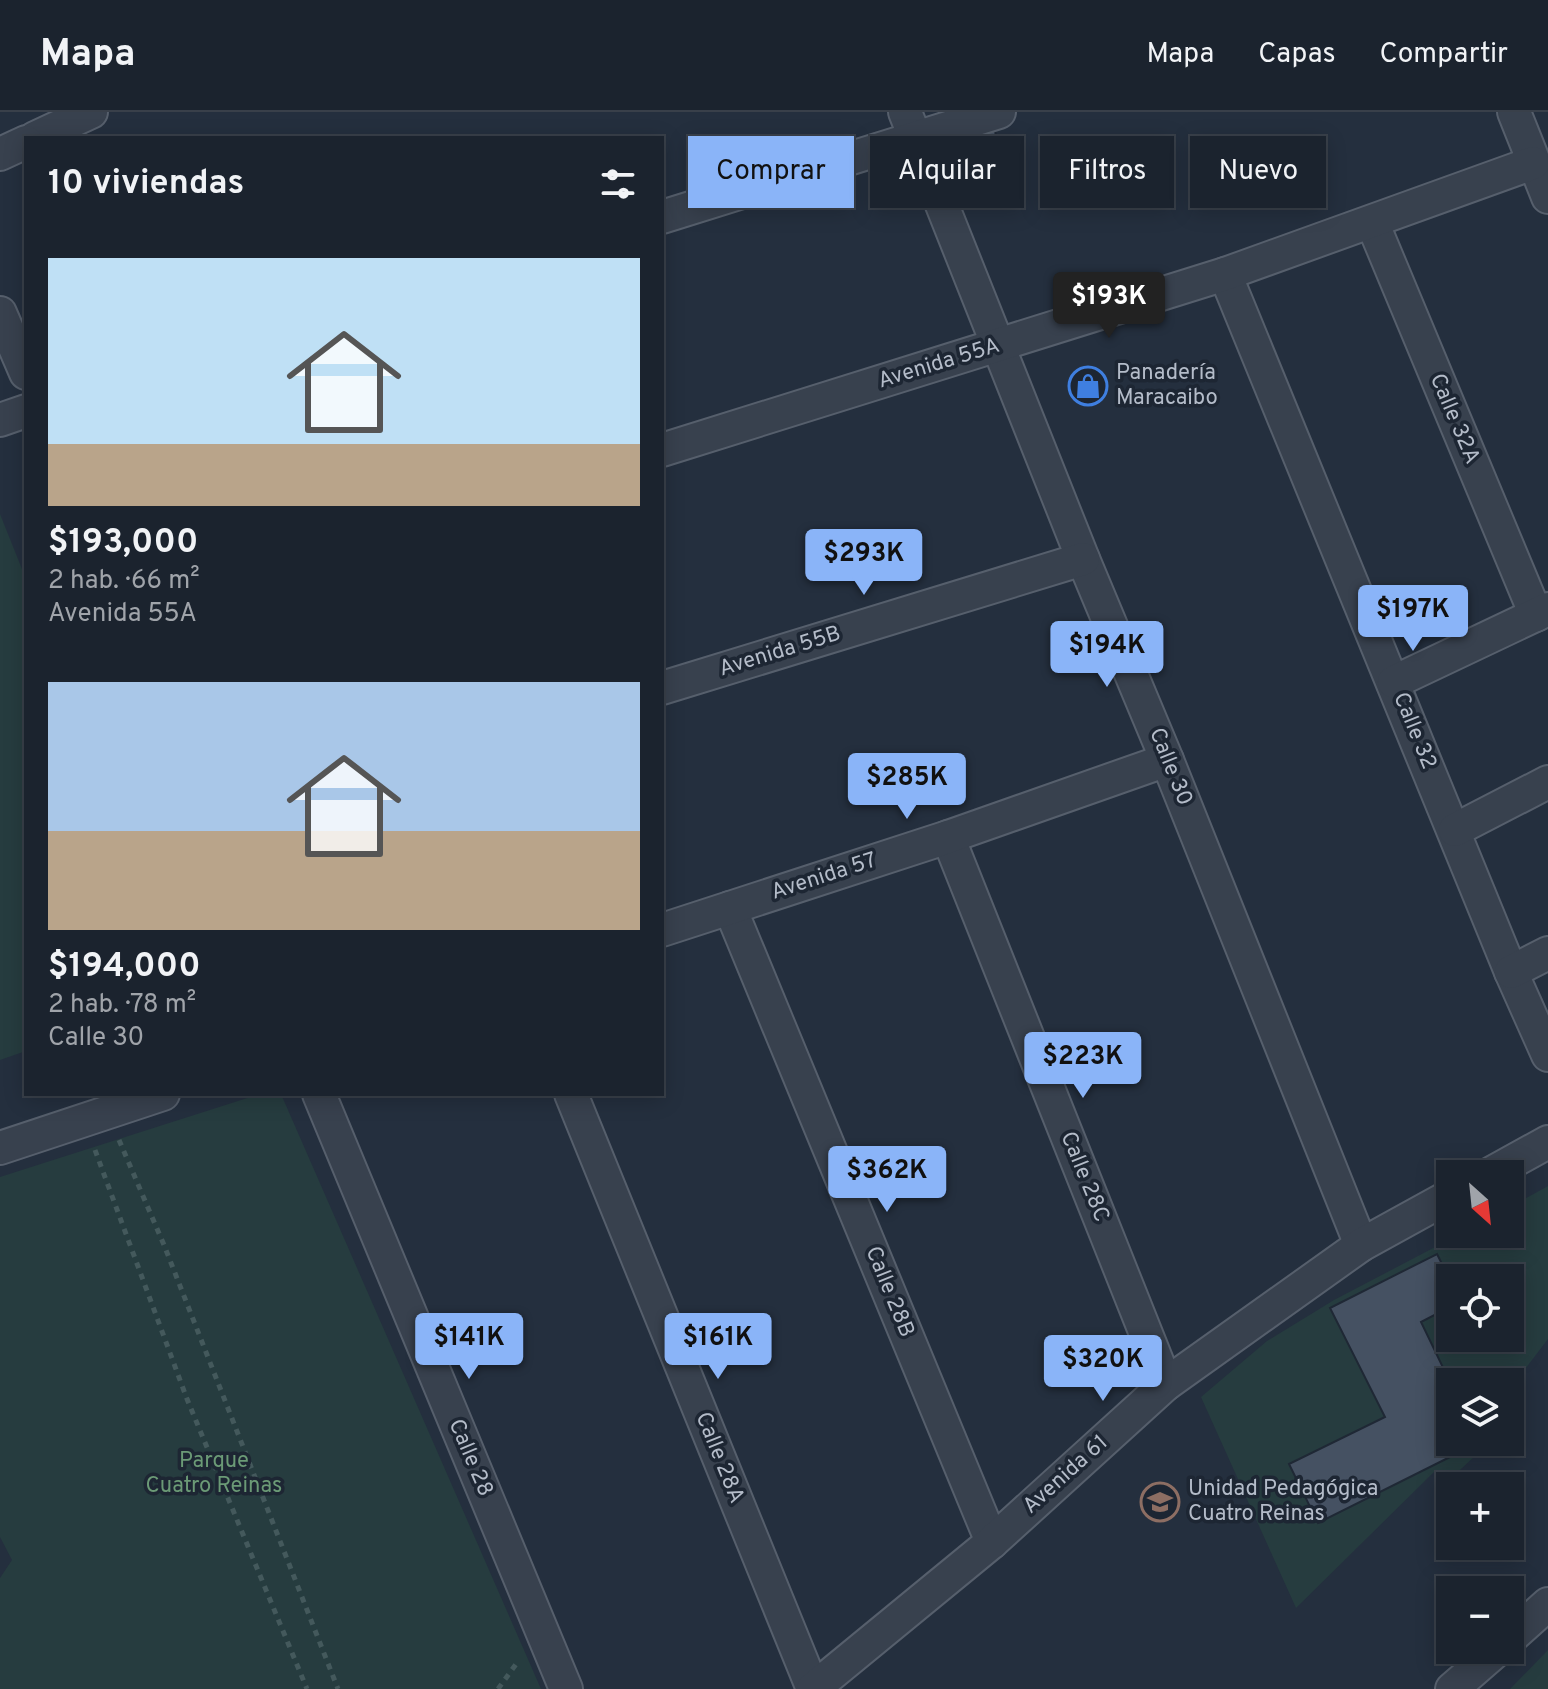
<!DOCTYPE html>
<html lang="es">
<meta charset="utf-8">
<style>
body{margin:0;font-family:Overpass,sans-serif;background:#242b36;color:#f1f3f6;height:100vh;display:flex;flex-direction:column;font-size:30px;white-space:nowrap}
*{box-sizing:border-box;margin:0}
p{font-size:26px;color:#a0a4aa}
.icon{flex:none;width:44px;height:44px;fill:none;stroke:currentColor;stroke-width:2;stroke-linecap:round;stroke-linejoin:round}
.map{position:relative;flex:1;overflow:hidden}
.details{position:absolute;left:24px;top:24px;width:640px;height:960px;display:flex;flex-direction:column;background:#1b232e;border-radius:0px;box-shadow:0 4px 20px #0003,0 0 0 2px #39404a}
.details>*{flex:none}
.top-card{position:absolute;left:688px;top:24px;width:740px;height:72px;display:flex;gap:16px}
.needle{width:52px;rotate:153deg}
.fabs{position:absolute;left:1436px;top:1048px;display:grid;gap:16px}
.fabs a{display:grid;place-items:center;width:88px;height:88px;border-radius:0px;background:#1b232e;box-shadow:0 4px 20px #0003,0 0 0 2px #39404a;font-size:40px}
.price{position:absolute;translate:-50% -68px;padding:0 18px;border-radius:8px;background:#8ab4f8;color:#111;font-size:26px;line-height:52px;filter:drop-shadow(0 2px 4px #0008)}
.price::after{content:'';position:absolute;left:50%;top:48px;width:24px;height:18px;margin-left:-12px;background:inherit;clip-path:polygon(0 0,100% 0,50% 100%)}
.price.current{background:#222;color:#fff}
ul{padding:0;list-style:none}
li{display:grid;align-content:center;gap:16px;height:424px;padding:0 24px}
li span{display:grid;place-items:center;height:248px;border-radius:0px;color:#555}
li>.icon{margin-inline-start:auto}
span .icon{width:144px;height:144px;fill:#fffc;stroke-width:1}
li b{font-size:34px}
h2{display:flex;justify-content:space-between;align-items:center;height:96px;padding:0 24px;font-size:34px}
.pill{padding:0 28px;border-radius:0px;background:#1b232e;box-shadow:0 4px 20px #0003,0 0 0 2px #39404a;font-size:28px;line-height:72px}
.pill.current{background:#8ab4f8;color:#111}
header{display:flex;align-items:center;gap:48px;box-sizing:border-box;height:112px;padding:0 40px;background:#1b232e;border-bottom:2px solid #39404a}
header strong{font-size:38px}
nav{display:flex;gap:44px;margin-inline-start:auto;font-size:28px}
.map>svg:first-child{display:block}
.green{fill:#263c3f}
.building{fill:#455162;stroke:#1f2835;stroke-width:2}
.lines{fill:none;stroke-linecap:round;stroke-linejoin:round}
.street-casing{stroke:#565f6c;stroke-width:36}
.path{stroke:#44595c;stroke-width:5;stroke-dasharray:6 6;stroke-linecap:butt}
.street{stroke:#38414e;stroke-width:32}
.labels{text-anchor:middle;dominant-baseline:central;stroke-width:7;stroke-linejoin:round;paint-order:stroke}
.street-label{font-size:22px;fill:#b4bcc9;stroke:#1d2633}
.poi-label{font-size:22px;fill:#b4bcc9;stroke:#1d2633;text-anchor:start}
.park-label{font-size:22px;fill:#6b9a76;stroke:#1d2633}
</style>
<header>
<strong>Mapa</strong>
<nav><a>Mapa</a><a>Capas</a><a>Compartir</a></nav>
</header>
<div class="map">
<svg width="1548" height="1577" viewBox="0 0 1548 1577">
<rect width="100%" height="100%" fill="#242f3e"/>
<g class="green">
<polygon points="0,402 26,467 26,939 0,948"/>
<polygon points="260,982 281,982 541,1577 0,1577 0,1466 12,1448 0,1425 0,1065"/>
<polygon points="1548,1074 1548,1227 1510,1277 1510,1270 1450,1270 1421,1210 1450,1195 1450,1226 1510,1226 1510,1166 1450,1166 1450,1168 1437,1142 1330,1196 1385,1305 1289,1352 1318,1411 1480,1330 1490,1330 1447,1370 1435,1359 1296,1496 1201,1285 1267,1229 1334,1188 1460,1122 1510,1122 1510,1095"/>
<polygon points="1548,1538 1548,1577 1510,1577"/>
</g>
<g class="building">
<polygon points="993,9 996,24 968,35 958,25"/>
<polygon points="1437,1142 1450,1168 1450,1195 1421,1210 1450,1270 1450,1330 1480,1330 1318,1411 1289,1352 1385,1305 1330,1196"/>
</g>
<g class="lines">
<g class="street-casing">
<g id="street">
<polyline points="905,0 1083,447 1167,648 1361,1133"/>
<polyline points="1514,0 1548,85"/>
<polyline points="35,26 91,0"/>
<polyline points="0,42 26,30"/>
<polyline points="662,105 999,0"/>
<polyline points="1372,110 1536,503"/>
<polyline points="1225,162 1511,860 1548,943"/>
<polyline points="0,201 26,261"/>
<polyline points="0,308 26,299"/>
<polyline points="662,338 1225,162 1533,51"/>
<polyline points="1394,570 1548,497"/>
<polyline points="662,576 1083,447"/>
<polyline points="1455,718 1548,670"/>
<polyline points="948,725 1166,1272"/>
<polyline points="730,796 992,1430"/>
<polyline points="662,818 948,725 1167,648"/>
<polyline points="1511,860 1548,841"/>
<polyline points="319,982 566,1577"/>
<polyline points="571,982 813,1577"/>
<polyline points="0,1036 163,982"/>
<polyline points="1490,1062 1548,1030"/>
<polyline points="1510,1526 1548,1492"/>
<polyline points="813,1577 992,1430 1166,1272 1361,1133 1450,1084"/>
<polyline points="1452,1577 1497,1538"/>
</g>
</g>
<g class="path">
<polyline points="119,1028 164,1133 338,1577"/>
<polyline points="95,1038 187,1287 307,1577"/>
<polyline points="498,1577 519,1548"/>
</g>
<use href="#street" class="street"/>
</g>
<defs>
<g id="shop-ring" transform="scale(2)"><circle r="9.5" fill="#1d2633" stroke="#3f7fe0" stroke-width="1.5"/><path d="M-5-2.5h2.3a2.7 3.5 0 0 1 5.4 0H5L5.5 6h-11ZM-1.5-2.5h3a1.5 2.3 0 0 0-3 0Z" fill="#3f7fe0"/></g>
<g id="school-ring" transform="scale(2)"><circle r="9.5" fill="#1d2633" stroke="#8d6e63" stroke-width="1.5"/><path d="M0-5L7-2L0 1L-7-2ZM-4 1L0 2.5L4 1V4Q0 6-4 4Z" fill="#8d6e63"/></g>
</defs>
<g fill-rule="evenodd">
<use href="#shop-ring" x="1088" y="274"/>
<use href="#school-ring" x="1160" y="1390"/>
</g>
<g class="labels">
<g class="street-label">
<text transform="translate(939 252) rotate(-17)">Avenida 55A</text>
<text transform="translate(1454 307) rotate(67)">Calle 32A</text>
<text transform="translate(780 540) rotate(-17)">Avenida 55B</text>
<text transform="translate(1414 619) rotate(68)">Calle 32</text>
<text transform="translate(1170 655) rotate(68)">Calle 30</text>
<text transform="translate(824 765) rotate(-18)">Avenida 57</text>
<text transform="translate(1084 1065) rotate(68)">Calle 28C</text>
<text transform="translate(889 1180) rotate(68)">Calle 28B</text>
<text transform="translate(470 1346) rotate(67)">Calle 28</text>
<text transform="translate(719 1346) rotate(68)">Calle 28A</text>
<text transform="translate(1066 1363) rotate(-42)">Avenida 61</text>
</g>
<g class="poi-label">
<text x="1116" y="261">Panadería<tspan x="1116" dy="25">Maracaibo</tspan></text>
<text x="1188" y="1377">Unidad Pedagógica<tspan x="1188" dy="25">Cuatro Reinas</tspan></text>
</g>
<g class="park-label">
<text x="214" y="1349">Parque<tspan x="214" dy="25">Cuatro Reinas</tspan></text>
</g>
</g>
</svg>
<div class="fabs">
<a><svg class="needle" viewBox="-14 -14 28 28"><path d="M0-13l5 13h-10z" fill="#e53935"/><path d="M0 13l5-13h-10z" fill="#a0a4aa"/></svg></a>
<a><svg class="icon" aria-label="locate" viewBox="0 0 24 24"><circle cx="12" cy="12" r="6"/><path d="M12 2v4M12 18v4M2 12h4M18 12h4"/></svg></a>
<a><svg class="icon" aria-label="layers" viewBox="0 0 24 24"><path d="M12 4l9 5-9 5-9-5zM3 14l9 5 9-5"/></svg></a>
<a>+</a>
<a>−</a>
</div>
<b class="price current" style="left:1109px;top:228px">$193K</b>
<b class="price" style="left:864px;top:485px">$293K</b>
<b class="price" style="left:1413px;top:541px">$197K</b>
<b class="price" style="left:1107px;top:577px">$194K</b>
<b class="price" style="left:907px;top:709px">$285K</b>
<b class="price" style="left:1083px;top:988px">$223K</b>
<b class="price" style="left:887px;top:1102px">$362K</b>
<b class="price" style="left:469px;top:1269px">$141K</b>
<b class="price" style="left:718px;top:1269px">$161K</b>
<b class="price" style="left:1103px;top:1291px">$320K</b>
<div class="top-card">
<a class="pill current">Comprar</a>
<a class="pill">Alquilar</a>
<a class="pill">Filtros</a>
<a class="pill">Nuevo</a>
</div>
<section class="details">
<h2>10 viviendas<svg class="icon" aria-label="filters" viewBox="0 0 24 24"><path d="M4 7h16M4 17h16"/><circle cx="9" cy="7" r="2"/><circle cx="15" cy="17" r="2"/></svg></h2>
<ul>
<li><span style="background:linear-gradient(#bfe0f5 75%,#b9a48a 0)"><svg class="icon" aria-label="home" viewBox="0 0 24 24"><path d="M3 11l9-7 9 7M6 9v11h12V9"/></svg></span><div><b>$193,000</b><p>2 hab. · 66 m²</p><p>Avenida 55A</p></div></li>
<li><span style="background:linear-gradient(#a9c7e8 60%,#b9a48a 0)"><svg class="icon" aria-label="home" viewBox="0 0 24 24"><path d="M3 11l9-7 9 7M6 9v11h12V9"/></svg></span><div><b>$194,000</b><p>2 hab. · 78 m²</p><p>Calle 30</p></div></li>
</ul>
</section>
</div>
